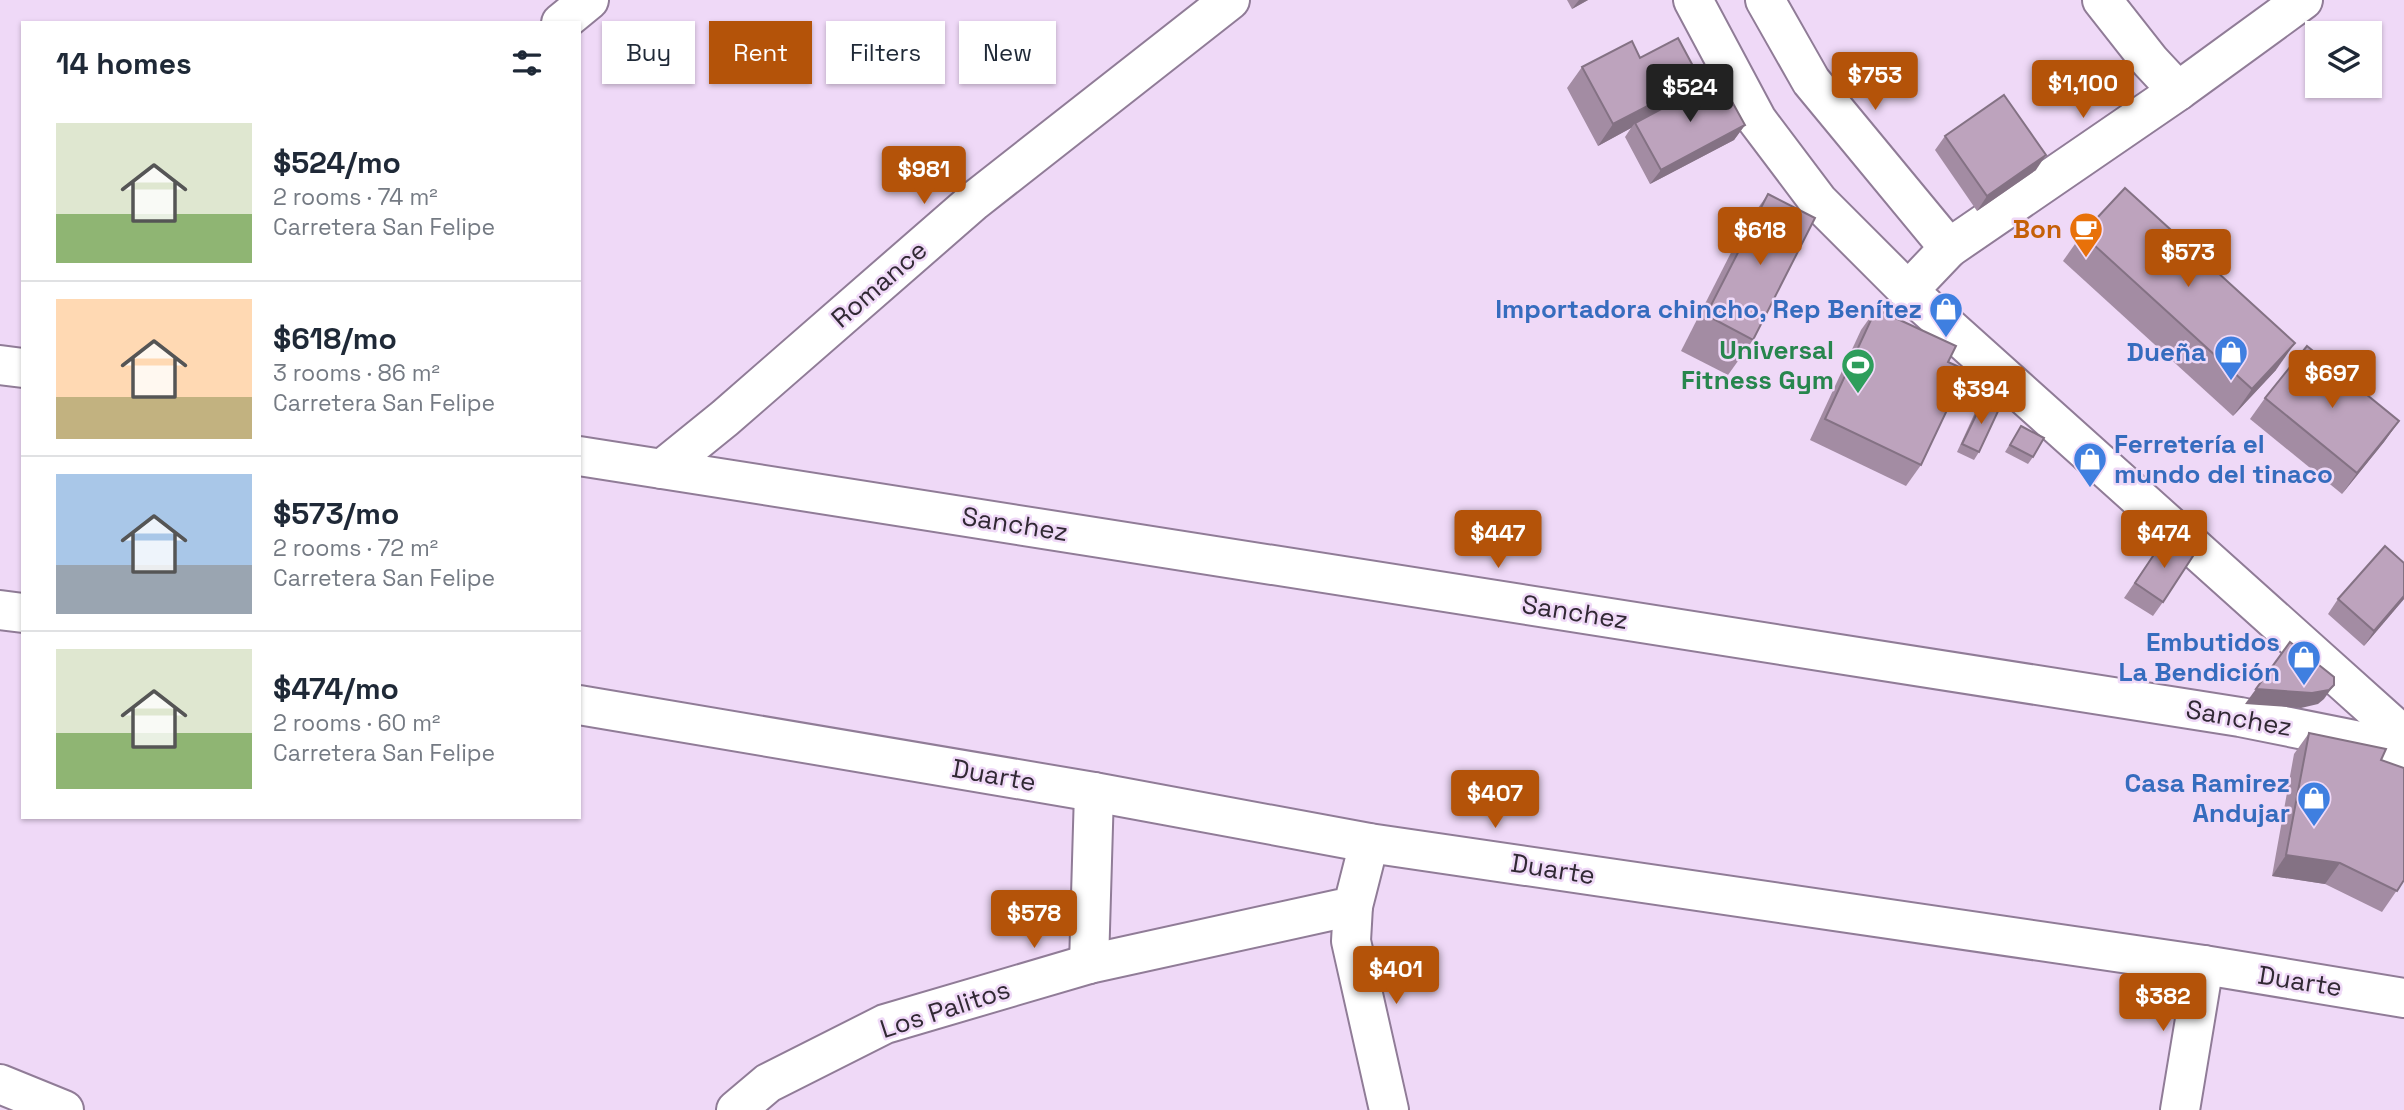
<!DOCTYPE html>
<meta charset="utf-8">
<style>
body{margin:0;font-family:"Space Grotesk",sans-serif;background:#f6f6f7;color:#1f2937;height:100vh;display:flex;flex-direction:column;font-size:26px;white-space:nowrap}
*{box-sizing:border-box;margin:0}
p{font-size:23px;color:#747a83}
.icon{flex:none;width:38px;height:38px;fill:none;stroke:currentColor;stroke-width:2;stroke-linecap:round;stroke-linejoin:round}
.map{position:relative;flex:1;overflow:hidden}
.side{position:absolute;left:21px;top:21px;width:560px;height:798px;display:flex;flex-direction:column;background:#fff;border-radius:0px;box-shadow:0 2px 5px #0004}
.side>*{flex:none}
.banner{position:absolute;left:602px;top:21px;width:665px;height:63px;display:flex;gap:14px}
.tools{position:absolute;left:2305px;top:21px;display:grid;gap:14px}
.tools a{display:grid;place-items:center;width:77px;height:77px;border-radius:0px;background:#fff;box-shadow:0 2px 5px #0004;font-size:35px}
.price{position:absolute;translate:-50% -60px;padding:0 16px;border-radius:7px;background:#b45309;color:#fff;font-size:23px;line-height:46px;filter:drop-shadow(0 2px 4px #0008)}
.price::after{content:'';position:absolute;left:50%;top:42px;width:21px;height:16px;margin-left:-10px;background:inherit;clip-path:polygon(0 0,100% 0,50% 100%)}
.price.on{background:#222;color:#fff}
ul{padding:0;list-style:none}
li{display:flex;align-items:center;gap:21px;height:175px;padding:0 35px}
li+li{border-top:2px solid #e0e1e3}
li span{display:grid;place-items:center;flex:none;width:196px;height:140px;border-radius:0px;color:#555}
li>.icon{margin-inline-start:auto}
span .icon{width:84px;height:84px;fill:#fffc;stroke-width:1}
li b{font-size:30px}
h2{display:flex;justify-content:space-between;align-items:center;height:84px;padding:0 35px;font-size:30px}
.tag{padding:0 24px;border-radius:0px;background:#fff;box-shadow:0 2px 5px #0004;font-size:24px;line-height:63px}
.tag.on{background:#b45309;color:#fff}
.map>svg:first-child{display:block}
.lines{fill:none;stroke-linecap:round;stroke-linejoin:round}
.minor-casing{stroke:#907c97;stroke-width:42}
.major-casing{stroke:#907c97;stroke-width:42}
.minor{stroke:#fff;stroke-width:38}
.major{stroke:#fff;stroke-width:38}
.wall{fill:#a38ca3}
.shaded-wall{fill:#847284}
.building{fill:#bda3bd;stroke:#847284;stroke-width:2}
.labels{text-anchor:middle;dominant-baseline:central;stroke-width:5;stroke-linejoin:round;paint-order:stroke}
.food-label{font-size:26px;font-weight:bold;fill:#c56008;stroke:#efd9f7;text-anchor:end}
.street-label{font-size:26px;fill:#312934;stroke:#efd9f7}
.shop-label{font-size:26px;font-weight:bold;fill:#366cbe;stroke:#efd9f7;text-anchor:end}
.leisure-label{font-size:26px;font-weight:bold;fill:#27864d;stroke:#efd9f7;text-anchor:end}
</style>
<div class="map">
<svg width="2404" height="1110" viewBox="0 0 2404 1110">
<rect width="100%" height="100%" fill="#efd9f7"/>
<g class="lines">
<g class="minor-casing">
<g id="minor">
<polyline points="1765,0 1811,81 1949,248"/>
<polyline points="2102,0 2150,61 2178,91"/>
<polyline points="561,23 589,0"/>
<polyline points="1908,291 1949,248 2178,91 2303,0"/>
<polyline points="0,365 23,368"/>
<polyline points="579,456 2240,717 2404,750"/>
<polyline points="662,469 725,418 974,201 1230,0"/>
<polyline points="0,610 23,613"/>
<polyline points="579,705 1094,792 1369,843 2204,965 2404,998"/>
<polyline points="1353,906 1351,941 1389,1110"/>
<polyline points="1089,964 1094,792"/>
<polyline points="0,1084 64,1110"/>
<polyline points="736,1110 768,1083 885,1024 1089,964 1353,906 1369,843"/>
<polyline points="2180,1110 2204,965"/>
</g>
</g>
<g class="major-casing">
<polyline id="major" points="1693,0 1757,120 1818,201 1908,291 2404,736"/>
</g>
<use href="#minor" class="minor"/>
<use href="#major" class="major"/>
</g>
<g class="wall">
<polygon points="1567,0 1588,0 1572,9"/>
<polygon points="1640,58 1700,79 1690,93 1745,125 1734,140 1650,184 1625,137 1631,128 1598,146 1567,88 1582,67"/>
<polygon points="1945,136 2036,170 1977,211 1935,150"/>
<polygon points="1768,194 1753,340 1728,375 1681,351 1743,229"/>
<polygon points="2082,234 2276,370 2233,416 2063,261"/>
<polygon points="1876,309 1948,362 1921,465 1906,486 1810,440 1861,330"/>
<polygon points="2265,398 2399,421 2384,442 2342,494 2250,419"/>
<polygon points="1984,399 1979,452 1974,460 1957,452 1978,406"/>
<polygon points="2021,426 2033,457 2028,464 2005,452"/>
<polygon points="2165,538 2163,602 2153,616 2124,598"/>
<polygon points="2338,599 2404,599 2364,646 2328,614"/>
<polygon points="2309,733 2381,760 2404,880 2382,912 2325,884 2272,876 2294,754"/>
</g>
<g class="shaded-wall">
<polygon points="1579,0 1588,0 1572,9"/>
<polygon points="1700,79 1685,100 1635,123 1631,128 1598,146 1613,124"/>
<polygon points="1745,125 1734,140 1650,184 1661,170"/>
<polygon points="2046,155 2036,170 1977,211 1987,196"/>
<polygon points="2295,343 2276,370 2233,416 2252,389"/>
<polygon points="2399,421 2384,442 2342,494 2357,473"/>
<polygon points="2404,596 2404,599 2364,646 2374,631"/>
<polygon points="2334,685 2324,699 2318,704 2301,708 2245,704 2256,689"/>
<polygon points="2286,855 2340,863 2325,884 2272,876"/>
</g>
<g class="building">
<polygon points="1678,38 1700,79 1613,124 1582,67 1632,41 1640,58"/>
<polygon points="1719,78 1745,125 1661,170 1635,123"/>
<polygon points="2004,95 2046,155 1987,196 1945,136"/>
<polygon points="2125,188 2295,343 2252,389 2082,234"/>
<polygon points="1768,194 1815,218 1753,340 1706,315"/>
<polygon points="1876,309 1956,346 1948,362 1966,370 1921,465 1825,419"/>
<polygon points="2307,346 2399,421 2357,473 2265,398"/>
<polygon points="1984,399 2000,407 1979,452 1962,444"/>
<polygon points="2021,426 2044,438 2033,457 2010,445"/>
<polygon points="2165,538 2193,556 2163,602 2135,583"/>
<polygon points="2385,546 2404,563 2404,596 2374,631 2338,599"/>
<polygon points="2290,642 2334,677 2334,685 2329,690 2312,693 2256,689"/>
<polygon points="2309,733 2386,749 2381,760 2404,768 2404,880 2397,891 2340,863 2286,855"/>
</g>
<defs>
<g id="cafe-pin" transform="scale(1.75)"><path d="M0 17L-7.5 6A9.5 9.5 0 1 1 7.5 6Z" fill="#e8710a" stroke="#efd9f7"/><path d="M-5.5-4.5H6V0H3Q3 3.5 0 3.5H-2.5Q-5.5 3.5-5.5 0ZM3-3.2v2h1.7v-2ZM-6 4.5H4V6H-6Z" fill="#fff"/></g>
<g id="shop-pin" transform="scale(1.75)"><path d="M0 17L-7.5 6A9.5 9.5 0 1 1 7.5 6Z" fill="#3f7fe0" stroke="#efd9f7"/><path d="M-5-2.5h2.3a2.7 3.5 0 0 1 5.4 0H5L5.5 6h-11ZM-1.5-2.5h3a1.5 2.3 0 0 0-3 0Z" fill="#fff"/></g>
<g id="stadium-pin" transform="scale(1.75)"><path d="M0 17L-7.5 6A9.5 9.5 0 1 1 7.5 6Z" fill="#2e9e5b" stroke="#efd9f7"/><path d="M0-5a6.5 5 0 1 0 0 10a6.5 5 0 1 0 0-10ZM-3.5-1.8h7v3.6h-7Z" fill="#fff"/></g>
</defs>
<g fill-rule="evenodd">
<use href="#cafe-pin" x="2086" y="229"/>
<use href="#shop-pin" x="1946" y="309"/>
<use href="#shop-pin" x="2231" y="352"/>
<use href="#stadium-pin" x="1858" y="365"/>
<use href="#shop-pin" x="2090" y="459"/>
<use href="#shop-pin" x="2304" y="657"/>
<use href="#shop-pin" x="2314" y="798"/>
</g>
<g class="labels">
<g class="food-label">
<text x="2062" y="229">Bon</text>
</g>
<g class="street-label">
<text transform="translate(879 284) rotate(-41)">Romance</text>
<text transform="translate(1015 524) rotate(9)">Sanchez</text>
<text transform="translate(1575 612) rotate(9)">Sanchez</text>
<text transform="translate(2239 718) rotate(10)">Sanchez</text>
<text transform="translate(994 775) rotate(10)">Duarte</text>
<text transform="translate(1553 869) rotate(9)">Duarte</text>
<text transform="translate(2300 981) rotate(9)">Duarte</text>
<text transform="translate(945 1009) rotate(-18)">Los Palitos</text>
</g>
<g class="shop-label">
<text x="1922" y="309">Importadora chincho, Rep Benítez</text>
<text x="2206" y="352">Dueña</text>
<text x="2114" y="444" text-anchor="start">Ferretería el<tspan x="2114" dy="30">mundo del tinaco</tspan></text>
<text x="2280" y="642">Embutidos<tspan x="2280" dy="30">La Bendición</tspan></text>
<text x="2290" y="783">Casa Ramirez<tspan x="2290" dy="30">Andujar</tspan></text>
</g>
<g class="leisure-label">
<text x="1834" y="350">Universal<tspan x="1834" dy="30">Fitness Gym</tspan></text>
</g>
</g>
</svg>
<div class="tools">
<a><svg class="icon" aria-label="layers" viewBox="0 0 24 24"><path d="M12 4l9 5-9 5-9-5zM3 14l9 5 9-5"/></svg></a>
</div>
<b class="price" style="left:1875px;top:112px">$753</b>
<b class="price" style="left:2083px;top:120px">$1,100</b>
<b class="price on" style="left:1690px;top:124px">$524</b>
<b class="price" style="left:924px;top:206px">$981</b>
<b class="price" style="left:1760px;top:267px">$618</b>
<b class="price" style="left:2188px;top:289px">$573</b>
<b class="price" style="left:2332px;top:410px">$697</b>
<b class="price" style="left:1981px;top:426px">$394</b>
<b class="price" style="left:1498px;top:570px">$447</b>
<b class="price" style="left:2164px;top:570px">$474</b>
<b class="price" style="left:1495px;top:830px">$407</b>
<b class="price" style="left:1034px;top:950px">$578</b>
<b class="price" style="left:1396px;top:1006px">$401</b>
<b class="price" style="left:2163px;top:1033px">$382</b>
<div class="banner">
<a class="tag">Buy</a>
<a class="tag on">Rent</a>
<a class="tag">Filters</a>
<a class="tag">New</a>
</div>
<section class="side">
<h2>14 homes<svg class="icon" aria-label="filters" viewBox="0 0 24 24"><path d="M4 7h16M4 17h16"/><circle cx="9" cy="7" r="2"/><circle cx="15" cy="17" r="2"/></svg></h2>
<ul>
<li><span style="background:linear-gradient(#dfe7d0 65%,#8fb573 0)"><svg class="icon" aria-label="home" viewBox="0 0 24 24"><path d="M3 11l9-7 9 7M6 9v11h12V9"/></svg></span><div><b>$524/mo</b><p>2 rooms · 74 m²</p><p>Carretera San Felipe</p></div></li>
<li><span style="background:linear-gradient(#ffd9b3 70%,#c2b280 0)"><svg class="icon" aria-label="home" viewBox="0 0 24 24"><path d="M3 11l9-7 9 7M6 9v11h12V9"/></svg></span><div><b>$618/mo</b><p>3 rooms · 86 m²</p><p>Carretera San Felipe</p></div></li>
<li><span style="background:linear-gradient(#a9c7e8 65%,#9aa5b1 0)"><svg class="icon" aria-label="home" viewBox="0 0 24 24"><path d="M3 11l9-7 9 7M6 9v11h12V9"/></svg></span><div><b>$573/mo</b><p>2 rooms · 72 m²</p><p>Carretera San Felipe</p></div></li>
<li><span style="background:linear-gradient(#dfe7d0 60%,#8fb573 0)"><svg class="icon" aria-label="home" viewBox="0 0 24 24"><path d="M3 11l9-7 9 7M6 9v11h12V9"/></svg></span><div><b>$474/mo</b><p>2 rooms · 60 m²</p><p>Carretera San Felipe</p></div></li>
</ul>
</section>
</div>
